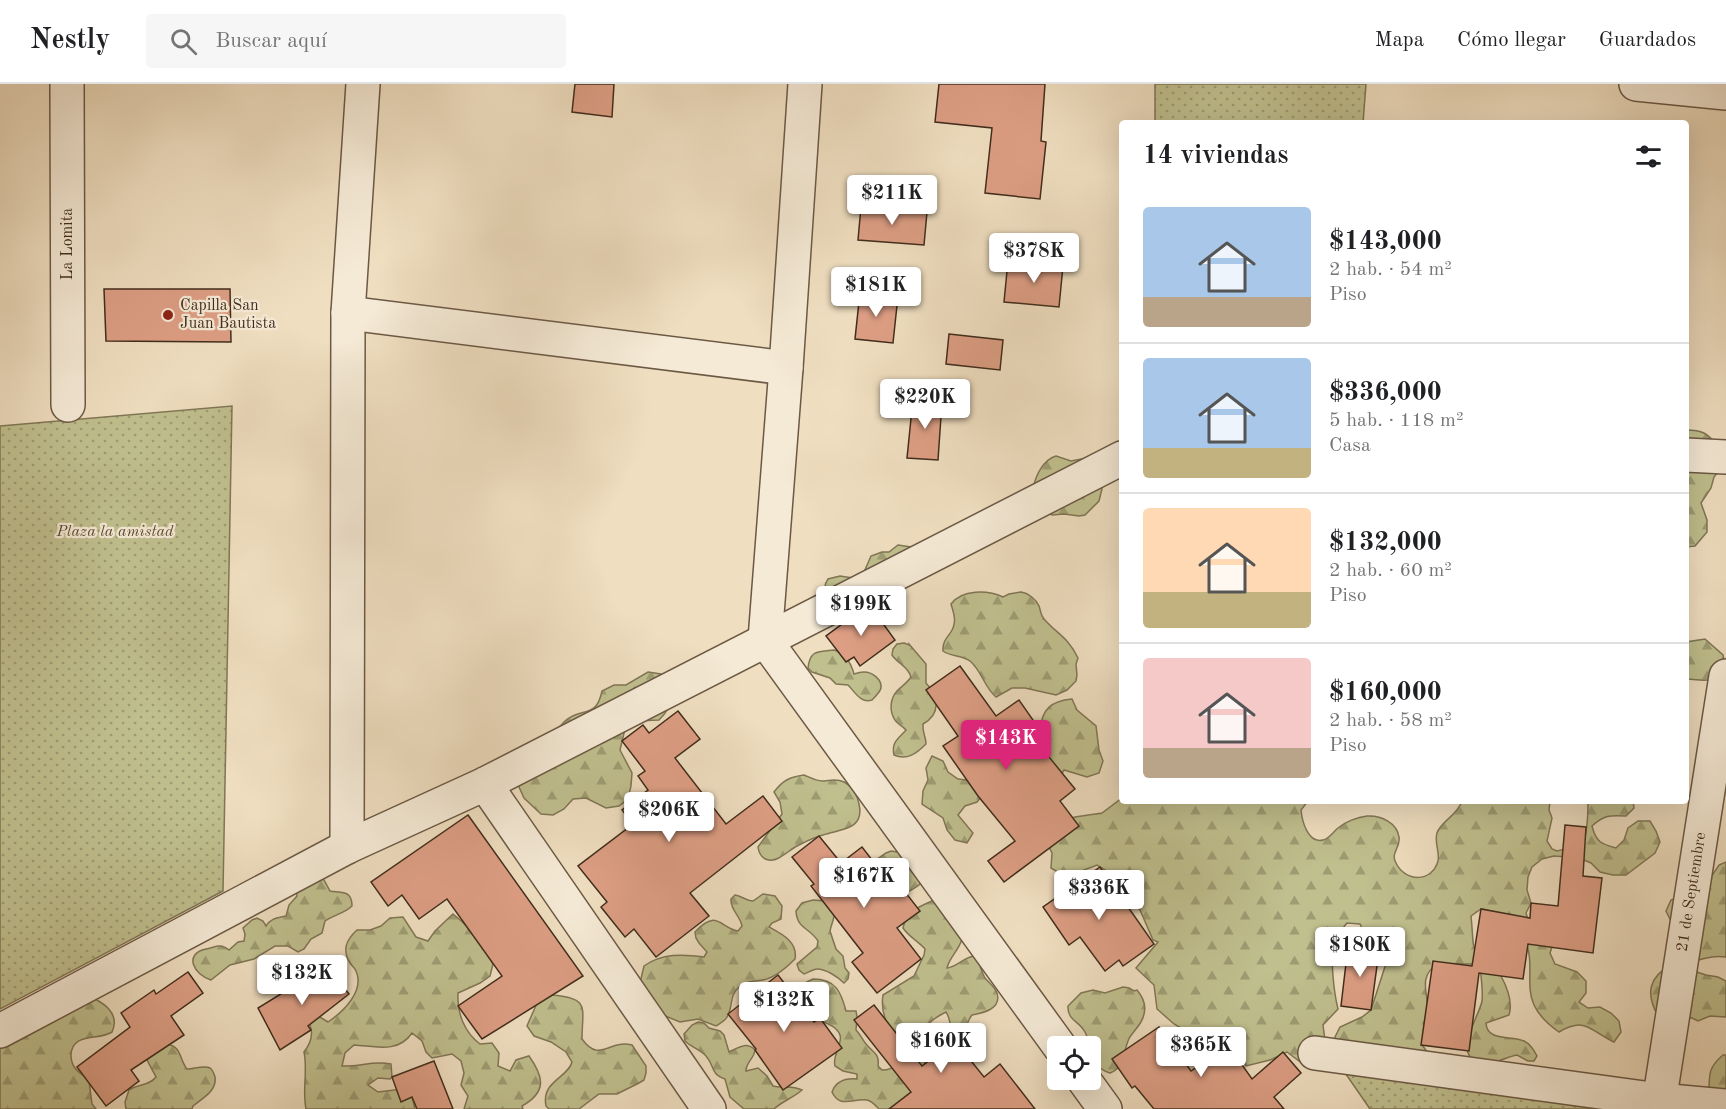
<!DOCTYPE html>
<html lang="es">
<meta charset="utf-8">
<style>
body{margin:0;font-family:"Old Standard TT",serif;background:#f6f6f6;color:#202124;height:100vh;display:flex;flex-direction:column;font-size:22px;white-space:nowrap}
*{box-sizing:border-box;margin:0}
p{font-size:20px;color:#757577}
.icon{flex:none;width:33px;height:33px;fill:none;stroke:currentColor;stroke-width:2;stroke-linecap:round;stroke-linejoin:round}
.map{position:relative;flex:1;overflow:hidden}
.details{position:absolute;left:1119px;top:36px;width:570px;height:684px;display:flex;flex-direction:column;background:#fff;border-radius:6px;box-shadow:0 6px 24px #0002}
.details>*{flex:none}
.buttons{position:absolute;left:1047px;top:952px;display:grid;gap:12px}
.buttons a{display:grid;place-items:center;width:54px;height:54px;border-radius:6px;background:#fff;box-shadow:0 6px 24px #0002;font-size:30px}
.price{position:absolute;translate:-50% -51px;padding:0 14px;border-radius:6px;background:#fff;color:#222;font-size:20px;line-height:39px;filter:drop-shadow(0 2px 3px #0008)}
.price::after{content:'';position:absolute;left:50%;top:36px;width:18px;height:14px;margin-left:-9px;background:inherit;clip-path:polygon(0 0,100% 0,50% 100%)}
.price.current{background:#db2777;color:#fff}
ul{padding:0;list-style:none}
li{display:flex;align-items:center;gap:18px;height:150px;padding:0 24px}
li+li{border-top:2px solid #e0e0e0}
li span{display:grid;place-items:center;flex:none;width:168px;height:120px;border-radius:6px;color:#555}
li>.icon{margin-inline-start:auto}
span .icon{width:72px;height:72px;fill:#fffc;stroke-width:1}
li b{font-size:26px}
h2{display:flex;justify-content:space-between;align-items:center;height:72px;padding:0 24px;font-size:26px}
header{display:flex;align-items:center;gap:36px;box-sizing:border-box;height:84px;padding:0 30px;background:#fff;border-bottom:2px solid #e0e0e0}
header strong{font-size:28px}
nav{display:flex;gap:33px;margin-inline-start:auto;font-size:21px}
.search{width:420px;height:54px;background:#f6f6f6;display:flex;align-items:center;gap:15px;box-sizing:border-box;padding:0 21px;border-radius:6px;color:#757577;font-size:22px}
.map>svg:first-child{display:block}
.forest{fill:url(#forest-firs);stroke:#807655;stroke-width:1.5}
.park{fill:url(#park-dots);stroke:#807655;stroke-width:1.5}
.building{fill:#dd9e84;stroke:#412d1c;stroke-width:1.5}
.lines{fill:none;stroke-linecap:round;stroke-linejoin:round}
.street-casing{stroke:#6c5945;stroke-width:36}
.street{stroke:#f5ead6;stroke-width:33}
.poi-dot{fill:#8f2418;stroke:#f5ead6;stroke-width:2}
.labels{text-anchor:middle;dominant-baseline:central;stroke-width:4.5;stroke-linejoin:round;paint-order:stroke}
.street-label{font-size:16px;fill:#412d1c;stroke:#f5ead6}
.poi-label{font-size:16px;fill:#412d1c;stroke:#f5ead6;text-anchor:start}
.park-label{font-size:16px;font-style:italic;fill:#5a4a33;stroke:#f5ead6}
</style>
<header>
<strong>Nestly</strong>
<div class="search"><svg class="icon" aria-label="search" viewBox="0 0 24 24"><circle cx="10" cy="10" r="6"/><path d="M15 15l6 6"/></svg>Buscar aquí</div>
<nav><a>Mapa</a><a>Cómo llegar</a><a>Guardados</a></nav>
</header>
<div class="map">
<svg width="1726" height="1025" viewBox="0 0 1726 1025">
<defs>
<pattern id="forest-firs" width="22" height="20" patternUnits="userSpaceOnUse" patternTransform="scale(1.5)"><rect width="22" height="20" fill="#c0bf8e"/><path d="M5 1l3.5 6h-7zM16 11l3.5 6h-7z" fill="#9e9c73"/></pattern>
<pattern id="park-dots" width="8" height="8" patternUnits="userSpaceOnUse" patternTransform="scale(1.5)"><rect width="8" height="8" fill="#c0bf8e"/><path d="M2 2h.1M6 6h.1" fill="none" stroke="#9e9c73" stroke-width="1.8" stroke-linecap="round"/></pattern>
</defs>
<rect width="100%" height="100%" fill="#efdec0"/>
<filter id="stains"><feTurbulence type="fractalNoise" baseFrequency=".00333" numOctaves="4"/><feColorMatrix values="0 0 0 0 .2 0 0 0 0 .09 0 0 0 0 .02 0 0 0 .5 -.17"/></filter>
<radialGradient id="worn" r=".72"><stop offset=".6" stop-color="#630" stop-opacity="0"/><stop offset="1" stop-color="#630" stop-opacity=".3"/></radialGradient>
<g class="forest">
<path d="M1686 346C1703 346 1706 349 1718 361V388L1714 393 1711 404 1701 419 1707 436V448L1695 462 1686 463Z"/>
<path d="M1056 372 1071 377 1086 374 1101 398 1102 405 1099 417 1085 431 1079 432 1064 430 1052 431 1047 428 1033 404C1036 391 1043 376 1056 372Z"/>
<path d="M898 461 911 463 827 512C824 505 824 501 828 495L840 492 853 494 864 488 871 472 882 468H889Z"/>
<path d="M1021 508C1028 509 1036 515 1039 522 1041 527 1040 530 1044 535 1057 550 1068 553 1078 574L1076 580 1077 591 1076 597 1067 606 1056 611 1025 604H1012L996 613C984 603 982 587 970 577 962 571 951 573 943 567 942 553 953 551 954 540 956 534 953 527 951 520 962 505 988 506 1003 513L1009 510Z"/>
<path d="M1705 555 1723 571 1725 583C1711 601 1706 596 1686 595V558Z"/>
<path d="M904 559 909 561V560L926 580V599C939 613 941 630 923 640 922 649 926 652 926 660 917 669 907 677 894 671 891 658 899 654 906 646 903 642 897 640 895 636 889 627 890 615 897 607 902 602 907 599 911 593 908 582 898 580 892 571L893 565 897 560Z"/>
<path d="M834 566C845 569 851 579 854 590 857 589 861 588 864 588 872 588 882 595 881 604 880 608 875 613 872 616 861 620 855 608 848 601L836 600 830 594 812 588 808 584C810 565 819 568 834 566Z"/>
<path d="M648 588 661 590C675 608 675 620 659 636L635 637 625 645 620 666 632 689 631 702 628 715 619 722 606 724 586 714 573 715 564 725 553 731 541 730 524 714 519 703C526 685 551 651 565 637 582 622 596 636 602 607L614 601H626Z"/>
<path d="M1072 615 1077 626 1096 642 1099 666 1103 677 1099 689 1087 693 1064 686 1058 697 984 709 977 718 965 722 958 731 973 749 967 759 955 756 947 746 943 734 922 720 923 707 928 696 926 684 932 672 943 677 948 688 958 695 967 696 1037 650 1040 646C1042 625 1051 617 1072 615Z"/>
<path d="M804 691C809 693 816 697 822 697 829 697 836 694 844 698 852 702 858 712 859 720 865 746 841 745 823 751 814 753 805 758 797 762 789 766 778 778 769 776 762 775 759 770 758 763L782 730 780 718 774 708C783 696 790 693 804 691Z"/>
<path d="M1122 714V717H1308L1301 726C1302 737 1308 760 1323 756 1329 755 1333 748 1338 744 1345 738 1357 733 1367 732 1381 731 1397 739 1399 753 1401 763 1390 769 1396 779 1405 798 1432 799 1438 777 1440 768 1434 758 1437 749 1441 737 1457 732 1462 717H1550L1549 726 1552 734 1547 757 1552 765 1557 767 1583 761C1587 749 1588 730 1588 717H1633L1634 724 1626 732C1610 731 1604 731 1592 742 1596 758 1601 760 1616 764L1624 756 1628 744 1638 737H1650L1656 747 1660 758 1655 769 1626 791H1613L1600 788 1591 779 1579 774 1554 772 1542 775 1532 783 1528 793 1527 806 1531 819 1526 829 1529 839 1554 857 1550 869 1555 880 1577 888 1586 897V909L1579 918 1588 924 1600 923 1611 929 1619 937 1621 948 1614 958C1590 947 1586 932 1559 948 1549 941 1539 932 1534 921 1524 900 1537 872 1522 853 1519 848 1513 844 1509 840 1500 830 1495 827 1481 825L1471 832C1475 868 1467 869 1503 886L1501 892C1507 903 1513 918 1509 931L1486 939C1487 958 1511 951 1524 957 1530 960 1534 966 1537 972L1534 977H1528L1517 971C1505 973 1493 982 1480 979 1451 970 1479 934 1482 917 1483 909 1481 891 1480 883L1474 880H1437C1420 892 1426 905 1428 923 1429 934 1424 949 1422 961L1429 970 1338 959 1335 953 1340 943 1362 933 1371 926 1390 867 1379 860 1367 855 1360 840 1347 839C1342 845 1336 851 1334 859 1330 875 1334 909 1338 925L1323 941 1326 964 1307 983 1287 968 1270 976 1246 982 1231 960 1206 959 1174 940 1157 925 1154 901 1136 884 1158 858 1153 856 1140 826 1131 817 1125 805 1112 790 1097 781 1066 793 1051 784 1052 769 1048 761 1054 741 1075 733 1102 729Z"/>
<path d="M891 767 904 769 924 797C894 823 890 803 873 778L886 769Z"/>
<path d="M1726 778V873C1712 871 1704 875 1691 878L1666 827 1671 816 1705 802 1719 781Z"/>
<path d="M319 792 324 796 330 807C342 809 352 806 352 822 345 829 334 831 325 837L322 849 311 855 304 865 298 868 288 862H275L254 875 230 881 211 896C194 891 183 870 206 865 216 863 220 859 229 866L238 858 244 857 245 850 243 844 252 836 257 834 263 837 266 842C271 834 277 834 286 832L289 821 297 812 296 806Z"/>
<path d="M933 805 962 855C959 866 949 874 947 884 958 883 963 873 975 872 980 879 981 887 985 894 989 899 995 903 997 909 1002 925 983 929 972 931 966 938 968 945 960 951L954 950C949 943 951 935 946 928 938 932 926 939 923 948 920 958 923 963 913 970L907 968C894 950 879 936 883 911L914 892 924 871 925 865C918 857 909 853 903 844 906 827 919 823 932 817Z"/>
<path d="M763 810 775 812 782 822 781 835 772 839 769 843C782 850 798 858 795 875 787 883 774 894 763 896 754 898 747 896 740 902 728 913 734 921 727 933 725 937 720 939 716 942L698 935 680 938 658 929 640 899 644 882C662 869 683 870 704 873L707 868 699 859 696 854 695 848C717 824 720 844 738 847L742 842C740 831 730 826 731 815L735 811C742 812 746 817 753 817Z"/>
<path d="M813 816 826 817C838 835 834 829 830 847L836 865 843 872 845 884 849 889 848 895 844 899C838 893 826 885 817 885 813 885 808 889 804 890L799 886 797 880 817 863 818 857C809 843 797 845 796 827L802 819Z"/>
<path d="M453 830C470 843 483 862 493 880L490 892 480 899 458 909C457 929 464 948 480 960L492 959 499 969 498 982 510 987 516 976 529 972C544 993 547 1008 522 1022L523 1025H464L468 1012 461 1001 464 989 461 977 452 970 432 974 426 968 422 957 412 949C398 970 374 962 354 961L345 969 342 982C360 983 373 976 391 980L392 993 390 995 378 994 368 1001 378 1008 403 1005 412 1013 415 1025H306C302 1006 308 987 304 968 318 950 310 939 300 921L328 938C343 928 365 907 356 887 355 884 352 882 350 879 342 866 346 856 357 846H370L381 842 390 834 403 833 416 853 428 857 435 847Z"/>
<path d="M1672 880 1706 891 1718 893 1726 897V933L1710 932 1698 937 1692 934 1658 932C1645 909 1649 893 1672 880Z"/>
<path d="M813 895C836 895 841 908 846 927H856L857 933 856 946C860 950 862 955 866 960 872 968 880 969 878 982L882 986C899 987 908 966 925 977L922 997 900 1025H879C875 1021 872 1017 867 1016 853 1014 840 1025 832 1008 836 997 846 994 857 995V990L843 987 835 982C832 971 843 960 840 951 833 933 797 939 797 911 798 902 806 898 813 895Z"/>
<path d="M1123 903 1129 904 1134 907 1137 906C1148 919 1147 932 1136 945 1133 949 1129 953 1128 957 1123 970 1124 984 1110 989 1087 982 1093 963 1085 948 1079 937 1067 936 1068 922L1081 909 1093 906 1105 909Z"/>
<path d="M86 910C102 918 121 928 112 948 98 957 72 948 71 971 71 975 72 980 75 984 79 989 85 992 89 997L92 1020 96 1025H0V944Z"/>
<path d="M552 911C591 914 582 924 582 955 600 980 609 955 632 961L646 982V989L644 996 639 999 617 1010H599L579 1025H549L546 1022C541 997 568 994 572 978L566 968 551 958 534 952 527 942 537 919Z"/>
<path d="M698 938 704 939 709 944 720 947 724 951 729 968C738 964 746 957 755 966 754 975 746 978 746 987L758 984 767 992 773 1002C784 1005 789 1000 802 1006 793 1014 781 1018 774 1025H744L730 1013 725 995C710 990 715 982 706 972 701 966 691 963 685 957L684 950 692 941Z"/>
<path d="M166 960C182 962 179 975 187 985 193 985 205 981 210 984 213 986 214 990 215 993 217 1007 203 1014 193 1022L192 1025H126L125 1018 129 1006C138 1000 149 1002 156 993L147 976 150 970Z"/>
<path d="M1723 971H1726V1023L1709 1008C1709 989 1709 983 1723 971Z"/>
</g>
<g class="park">
<polygon points="1155,0 1366,0 1363,39 1155,39"/>
<polygon points="232,322 223,807 0,925 0,342"/>
<polygon points="1341,983 1627,1025 1370,1025"/>
</g>
<g class="building">
<polygon points="575,0 614,0 612,33 572,28"/>
<polygon points="939,0 1045,0 1041,57 1046,58 1040,115 985,109 992,44 935,38"/>
<polygon points="861,123 927,128 924,161 858,156"/>
<polygon points="1008,177 1063,182 1059,223 1004,218"/>
<polygon points="104,205 230,205 231,258 106,257"/>
<polygon points="860,208 898,212 893,259 855,255"/>
<polygon points="949,250 1003,256 1000,286 946,280"/>
<polygon points="913,315 942,318 938,376 907,374"/>
<polygon points="871,523 895,556 860,582 854,573 846,578 826,552 849,535"/>
<polygon points="960,582 996,632 1019,616 1040,646 1032,652 1075,705 1060,717 1079,742 1004,798 988,777 1015,757 978,712 943,662 958,652 926,606"/>
<polygon points="678,627 700,655 675,674 726,740 763,712 782,737 690,809 709,832 656,873 634,845 625,853 601,823 607,818 578,782 633,740 622,726 648,706 638,692 645,687 622,657 643,641 649,649"/>
<polygon points="468,731 583,892 482,955 458,922 502,892 447,815 419,835 402,811 388,822 371,798"/>
<polygon points="1565,741 1586,743 1583,792 1602,794 1593,869 1528,860 1523,895 1479,889 1469,967 1421,961 1433,877 1472,882 1481,825 1530,834 1531,819 1558,822"/>
<polygon points="819,752 841,779 862,763 886,794 891,790 920,827 897,844 921,875 877,909 852,878 863,869 811,802 814,800 792,773"/>
<polygon points="1100,783 1154,860 1123,882 1119,876 1105,887 1080,853 1069,861 1043,823"/>
<polygon points="1348,862 1379,867 1371,926 1341,922"/>
<polygon points="326,882 349,910 308,942 311,946 280,966 258,924"/>
<polygon points="188,888 203,909 171,932 184,951 131,986 139,997 106,1022 77,983 130,943 121,929 154,906 156,910"/>
<polygon points="778,891 814,938 820,934 842,964 783,1006 755,966 756,965 728,930"/>
<polygon points="874,921 922,982 955,957 984,993 1000,980 1035,1025 889,1025 911,1008 854,936"/>
<polygon points="1159,943 1191,987 1228,961 1252,995 1283,968 1301,989 1274,1013 1284,1025 1154,1025 1135,1002 1132,1004 1112,975"/>
<polygon points="434,977 453,1025 417,1025 412,1013 401,1018 392,993"/>
</g>
<g class="lines">
<g class="street-casing">
<g id="street">
<polyline points="67,0 68,321"/>
<polyline points="805,0 786,284 765,556 1060,963"/>
<polyline points="1636,0 1726,9"/>
<polyline points="348,229 786,284"/>
<polyline points="1686,371 1726,373"/>
<polyline points="485,700 709,1025"/>
<polyline points="347,763 348,229 363,0"/>
<polyline points="0,947 347,763 485,700 1122,374"/>
<polyline points="1315,969 1659,1016 1726,1022"/>
<polyline points="1084,996 1105,1025"/>
<polyline points="1658,1025 1726,592"/>
</g>
</g>
<use href="#street" class="street"/>
</g>
<circle class="poi-dot" cx="168" cy="231" r="6"/>
<g class="labels">
<g class="street-label">
<text transform="translate(68 160) rotate(-90)">La Lomita</text>
<text transform="translate(1692 808) rotate(-81)">21 de Septiembre</text>
</g>
<g class="poi-label">
<text x="180" y="222">Capilla San<tspan x="180" dy="18">Juan Bautista</tspan></text>
</g>
<g class="park-label">
<text x="115" y="448">Plaza la amistad</text>
</g>
</g>
<rect width="100%" height="100%" filter="url(#stains)"/>
<rect width="100%" height="100%" fill="url(#worn)"/>
</svg>
<div class="buttons">
<a><svg class="icon" aria-label="locate" viewBox="0 0 24 24"><circle cx="12" cy="12" r="6"/><path d="M12 2v4M12 18v4M2 12h4M18 12h4"/></svg></a>
</div>
<b class="price" style="left:892px;top:142px">$211K</b>
<b class="price" style="left:1034px;top:200px">$378K</b>
<b class="price" style="left:876px;top:234px">$181K</b>
<b class="price" style="left:925px;top:346px">$220K</b>
<b class="price" style="left:861px;top:553px">$199K</b>
<b class="price current" style="left:1006px;top:687px">$143K</b>
<b class="price" style="left:669px;top:759px">$206K</b>
<b class="price" style="left:864px;top:825px">$167K</b>
<b class="price" style="left:1099px;top:837px">$336K</b>
<b class="price" style="left:1360px;top:894px">$180K</b>
<b class="price" style="left:302px;top:922px">$132K</b>
<b class="price" style="left:784px;top:949px">$132K</b>
<b class="price" style="left:941px;top:990px">$160K</b>
<b class="price" style="left:1201px;top:994px">$365K</b>
<section class="details">
<h2>14 viviendas<svg class="icon" aria-label="filters" viewBox="0 0 24 24"><path d="M4 7h16M4 17h16"/><circle cx="9" cy="7" r="2"/><circle cx="15" cy="17" r="2"/></svg></h2>
<ul>
<li><span style="background:linear-gradient(#a9c7e8 75%,#b9a48a 0)"><svg class="icon" aria-label="home" viewBox="0 0 24 24"><path d="M3 11l9-7 9 7M6 9v11h12V9"/></svg></span><div><b>$143,000</b><p>2 hab. · 54 m²</p><p>Piso</p></div></li>
<li><span style="background:linear-gradient(#a9c7e8 75%,#c2b280 0)"><svg class="icon" aria-label="home" viewBox="0 0 24 24"><path d="M3 11l9-7 9 7M6 9v11h12V9"/></svg></span><div><b>$336,000</b><p>5 hab. · 118 m²</p><p>Casa</p></div></li>
<li><span style="background:linear-gradient(#ffd9b3 70%,#c2b280 0)"><svg class="icon" aria-label="home" viewBox="0 0 24 24"><path d="M3 11l9-7 9 7M6 9v11h12V9"/></svg></span><div><b>$132,000</b><p>2 hab. · 60 m²</p><p>Piso</p></div></li>
<li><span style="background:linear-gradient(#f6c9c9 75%,#b9a48a 0)"><svg class="icon" aria-label="home" viewBox="0 0 24 24"><path d="M3 11l9-7 9 7M6 9v11h12V9"/></svg></span><div><b>$160,000</b><p>2 hab. · 58 m²</p><p>Piso</p></div></li>
</ul>
</section>
</div>
